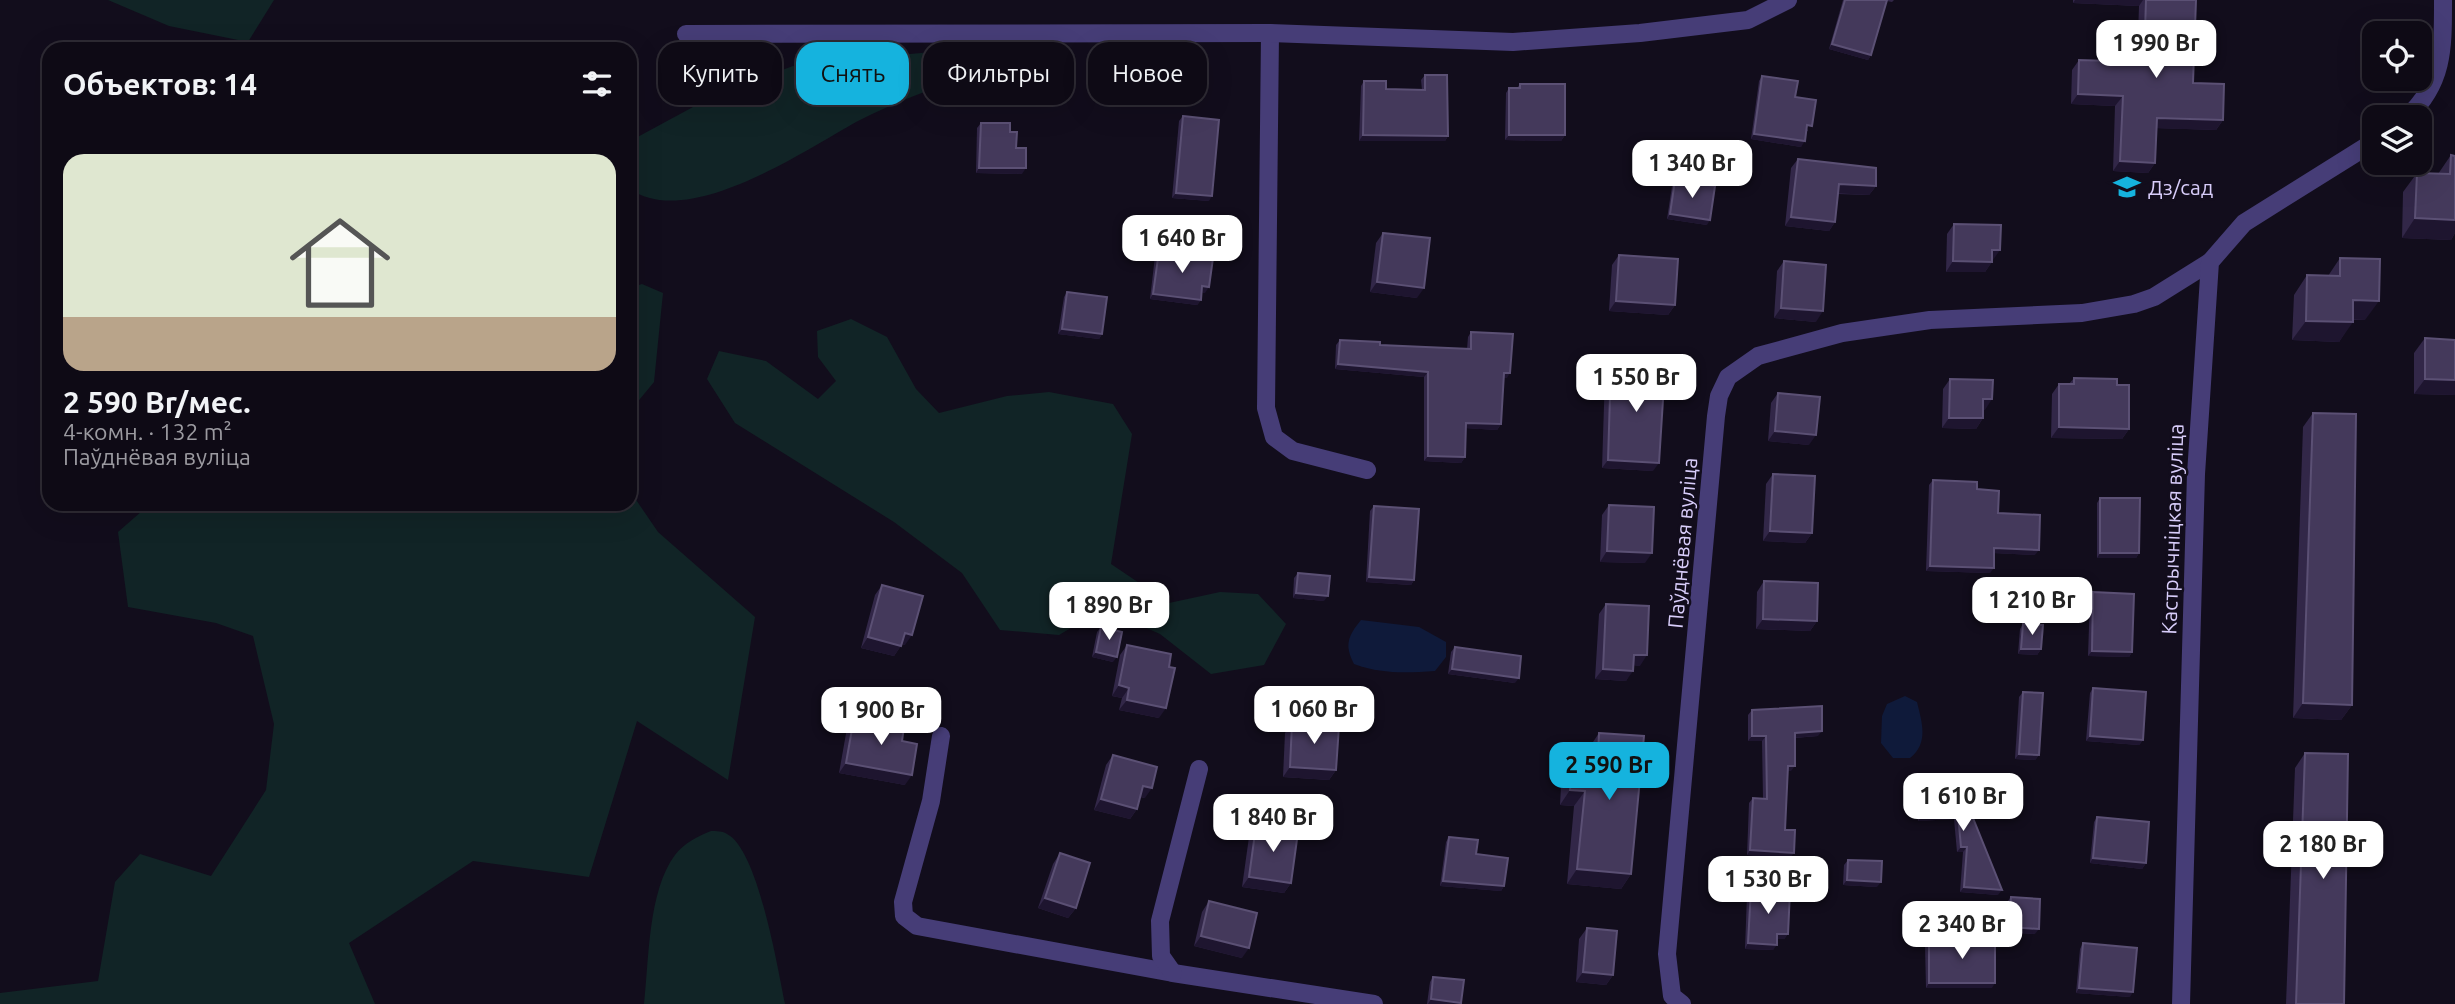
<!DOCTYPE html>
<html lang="ru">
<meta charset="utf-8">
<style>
body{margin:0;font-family:Ubuntu,sans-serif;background:#1c1822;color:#f1f3f6;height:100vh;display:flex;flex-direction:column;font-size:26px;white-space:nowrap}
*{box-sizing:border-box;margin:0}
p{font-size:23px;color:#9b9aa0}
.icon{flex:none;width:38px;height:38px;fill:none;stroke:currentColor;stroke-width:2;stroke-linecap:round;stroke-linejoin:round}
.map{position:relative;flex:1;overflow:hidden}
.panel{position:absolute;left:42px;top:42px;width:595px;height:469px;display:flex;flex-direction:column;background:#0e0a15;border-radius:21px;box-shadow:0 7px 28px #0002,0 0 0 2px #2e2b34}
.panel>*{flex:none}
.guide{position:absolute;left:658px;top:42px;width:665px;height:63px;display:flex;gap:14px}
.fabs{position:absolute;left:2362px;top:21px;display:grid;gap:14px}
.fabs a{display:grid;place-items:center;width:70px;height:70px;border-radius:14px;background:#0e0a15;box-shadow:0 7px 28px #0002,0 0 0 2px #2e2b34;font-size:35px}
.price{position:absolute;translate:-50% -60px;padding:0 16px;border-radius:14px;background:#fff;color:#222;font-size:23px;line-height:46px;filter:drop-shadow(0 2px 4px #0008)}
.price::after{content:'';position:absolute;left:50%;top:42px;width:21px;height:16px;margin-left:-10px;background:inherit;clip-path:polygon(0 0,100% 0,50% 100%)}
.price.on{background:#15b3de;color:#111}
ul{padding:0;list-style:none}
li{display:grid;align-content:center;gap:14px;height:371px;padding:0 21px}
li span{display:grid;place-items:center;height:217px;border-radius:21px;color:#555}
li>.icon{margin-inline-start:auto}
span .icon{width:126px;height:126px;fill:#fffc;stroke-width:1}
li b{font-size:30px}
h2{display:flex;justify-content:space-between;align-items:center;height:84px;padding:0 21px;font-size:30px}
.chip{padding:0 24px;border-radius:21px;background:#0e0a15;box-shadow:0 7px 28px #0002,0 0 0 2px #2e2b34;font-size:24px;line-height:63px}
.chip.on{background:#15b3de;color:#111}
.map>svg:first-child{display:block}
.green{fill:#112426}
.water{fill:#0f1a3a}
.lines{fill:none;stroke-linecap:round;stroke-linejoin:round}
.minor{stroke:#463d77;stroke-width:18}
.wall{fill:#322748}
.shaded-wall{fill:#1e152f}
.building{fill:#44395b;stroke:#5b5074;stroke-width:2}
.labels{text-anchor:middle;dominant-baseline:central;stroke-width:5;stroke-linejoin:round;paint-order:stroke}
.poi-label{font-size:21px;fill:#d8cdfa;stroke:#120d1c;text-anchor:start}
.street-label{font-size:21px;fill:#d8cdfa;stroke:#120d1c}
</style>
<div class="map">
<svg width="2455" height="1004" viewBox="0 0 2455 1004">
<rect width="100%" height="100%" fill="#120d1c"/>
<g class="green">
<polygon points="108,0 274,0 248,42 169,26"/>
<path d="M965 49 981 70C939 87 896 101 856 122 804 151 688 230 630 189L632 140 717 94 793 66 831 72 888 56Z"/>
<polygon points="642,284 663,293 654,382 630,411 630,288"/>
<polygon points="851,319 887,337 916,389 939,413 1007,396 1049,392 1113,404 1132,434 1111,564 1169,603 1220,592 1258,594 1286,624 1264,665 1211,674 1160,634 1103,609 1059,635 1000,630 962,573 894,522 735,423 707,379 719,351 766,361 818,399 836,381 818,357 817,331"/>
<polygon points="630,491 658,532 755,617 728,780 637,721 589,877 473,861 349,943 375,1004 0,1004 0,993 98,981 115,882 140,854 211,876 266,790 274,724 253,636 216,623 128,607 118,532 150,504 630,504"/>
<path d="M711 831C716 831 723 831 727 834 758 849 778 970 785 1004H644C649 960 648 891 675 855 684 843 698 836 711 831Z"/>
</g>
<g class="water">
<path d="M1361 620 1419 627 1446 642V657L1435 671C1406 673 1381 674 1354 664 1344 645 1348 636 1361 620Z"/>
<path d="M1905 696 1917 702C1922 723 1929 743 1910 758H1893L1881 743 1882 716 1887 704Z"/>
</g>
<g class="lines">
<g class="minor">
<polyline points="1270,33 1266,408 1274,437 1293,451 1367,470"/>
<polyline points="686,34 1270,33 1513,42 1640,33 1748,20 1788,0"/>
<path d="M2407 117C2444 83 2443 47 2443 0"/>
<polyline points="941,736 931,801 903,902 904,916 917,926 1173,973 1374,1004"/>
<polyline points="1173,973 1161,956 1160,921 1199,769"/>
<polyline points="1682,1004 1672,996 1667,954 1716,416 1719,396 1728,377 1758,356 1842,333 1930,320 2082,313 2134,304 2154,297 2210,262"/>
<polyline points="2181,1004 2196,474 2210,262 2244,223 2375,141"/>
</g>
</g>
<g class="wall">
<polygon points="1843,0 1894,0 1892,2 1887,1 1871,55 1868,60 1829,49"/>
<polygon points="2073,0 2196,0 2193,83 2223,120 2216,130 2156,128 2155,163 2148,173 2113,171 2115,106 2071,104 2072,70 2079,60 2137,62 2139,6 2073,3"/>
<polygon points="1425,75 1448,136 1445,141 1359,141 1361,86 1364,81 1386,89 1422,90 1421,80"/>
<polygon points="1762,76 1795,97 1808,131 1806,131 1801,147 1751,139 1759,81"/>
<polygon points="1520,84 1565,135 1561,141 1505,140 1506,93 1509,88 1517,88"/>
<polygon points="1183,116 1209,201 1172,198 1179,121"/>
<polygon points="981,123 1010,132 1016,148 1022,174 976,173 977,128"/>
<polygon points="2451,155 2455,156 2455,233 2451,240 2402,238 2403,192 2417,173 2438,174"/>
<polygon points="1798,159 1876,186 1869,195 1838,194 1835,222 1829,231 1785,226 1791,168"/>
<polygon points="1675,180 1707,225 1667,219 1672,186"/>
<polygon points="1954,224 1993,260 1985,272 1946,272 1947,234"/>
<polygon points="1383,233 1417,298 1370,292 1376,243"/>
<polygon points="1159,251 1205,293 1202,292 1201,300 1197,305 1150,299 1155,256"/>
<polygon points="1619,255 1675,305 1668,315 1609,311 1612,265"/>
<polygon points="2340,258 2365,320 2353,320 2339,342 2292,340 2294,295 2307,275 2328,276"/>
<polygon points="1784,261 1816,322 1774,318 1777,271"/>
<polygon points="1067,292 1102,334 1099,339 1058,334 1064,297"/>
<polygon points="1471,332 1507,378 1504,378 1501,424 1497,430 1466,428 1465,457 1461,463 1424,461 1424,377 1335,369 1336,345 1340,340 1380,345 1467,349 1468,337"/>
<polygon points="2425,338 2455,340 2455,395 2414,394 2414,353"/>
<polygon points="1611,365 1653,471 1602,468 1605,374"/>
<polygon points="2074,378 2117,385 2129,429 2122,439 2051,438 2052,394 2059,384 2069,384"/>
<polygon points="1950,379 1985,410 1983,410 1983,418 1976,429 1942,428 1943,389"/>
<polygon points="1778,393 1809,445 1768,441 1771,403"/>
<polygon points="2313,413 2352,705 2341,720 2293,718 2303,427"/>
<polygon points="1773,474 1812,533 1805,543 1763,541 1766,484"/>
<polygon points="1933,480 1977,489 2035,555 1994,553 1990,573 1926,571 1929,485"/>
<polygon points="2100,498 2139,553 2136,558 2097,558 2097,503"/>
<polygon points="1609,505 1645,563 1600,562 1602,515"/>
<polygon points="1374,506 1414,580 1411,585 1366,582 1370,511"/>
<polygon points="1298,573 1324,601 1293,598 1294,578"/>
<polygon points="1764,581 1817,621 1810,631 1756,629 1757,592"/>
<polygon points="882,585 905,645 902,644 894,656 861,648 875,595"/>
<polygon points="2093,592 2132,652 2129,657 2088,656 2090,597"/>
<polygon points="1606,604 1640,666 1634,665 1626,681 1595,679 1599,614"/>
<polygon points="2023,624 2041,649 2037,655 2018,654 2020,629"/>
<polygon points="1101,627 1113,662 1092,657 1097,632"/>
<polygon points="1127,645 1159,718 1119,710 1122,698 1112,696 1120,655"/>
<polygon points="1455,647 1515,683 1448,674 1451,652"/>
<polygon points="2093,688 2143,740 2139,745 2086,741 2090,693"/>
<polygon points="2023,692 2039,755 2035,760 2015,759 2019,697"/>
<polygon points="1752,710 1818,736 1795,738 1791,771 1788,771 1785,830 1790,858 1747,855 1749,803 1753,798 1763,799 1762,741 1748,741 1748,715"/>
<polygon points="854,718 902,741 905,785 839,773 847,728"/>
<polygon points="1292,723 1336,770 1329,780 1283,777 1285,733"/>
<polygon points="1599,733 1631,874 1621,889 1567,884 1574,806 1560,805 1562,769 1573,754 1588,755 1589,748"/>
<polygon points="2305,753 2344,1004 2286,1004 2295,768"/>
<polygon points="1113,755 1145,798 1140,797 1137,809 1130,819 1094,810 1106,765"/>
<polygon points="1922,788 1971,813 1998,895 1960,892 1963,852 1957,852 1954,819 1918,821 1918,793"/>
<polygon points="2097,817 2146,863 2142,869 2090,863 2094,822"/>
<polygon points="1256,826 1291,883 1284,893 1242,887 1249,837"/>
<polygon points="1449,837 1476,854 1504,886 1501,891 1440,886 1446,842"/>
<polygon points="1060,853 1076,908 1068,918 1038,908 1053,864"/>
<polygon points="1848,860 1877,887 1843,885 1844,865"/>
<polygon points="1751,889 1788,934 1784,939 1777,939 1773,950 1745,949 1747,894"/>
<polygon points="2011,897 2035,934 2006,932 2007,902"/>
<polygon points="1209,901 1242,958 1194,946 1202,912"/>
<polygon points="1587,928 1613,975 1606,985 1576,982 1579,939"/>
<polygon points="1929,940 1992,988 1926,988 1925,945"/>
<polygon points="2083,943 2130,997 2076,993 2080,949"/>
<polygon points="1433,977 1460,1004 1427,1004 1430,982"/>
</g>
<g class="shaded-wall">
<polygon points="2075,0 2143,0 2139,6 2073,3"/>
<polygon points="1832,44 1871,55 1868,60 1829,49"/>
<polygon points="2078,94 2123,96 2115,106 2071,104"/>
<polygon points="2157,118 2223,120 2216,130 2150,128"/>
<polygon points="1754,134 1805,141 1801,147 1751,139"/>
<polygon points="1363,135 1448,136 1445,141 1359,141"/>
<polygon points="1509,135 1565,135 1561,141 1505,140"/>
<polygon points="2120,161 2155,163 2148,173 2113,171"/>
<polygon points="979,168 1026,168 1022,174 976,173"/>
<polygon points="1839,184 1876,186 1869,195 1833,193"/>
<polygon points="1176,193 1212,196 1209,201 1172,198"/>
<polygon points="1670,214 1710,220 1707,225 1667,219"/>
<polygon points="1791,217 1835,222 1829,231 1785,226"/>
<polygon points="2415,218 2455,220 2455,233 2451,240 2402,238"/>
<polygon points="1992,250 2000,250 1993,260 1985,260"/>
<polygon points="1953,261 1992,262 1985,272 1946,272"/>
<polygon points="1377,282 1424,288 1417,298 1370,292"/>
<polygon points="1202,286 1209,287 1205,293 1199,292"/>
<polygon points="1153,294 1201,300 1197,305 1150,299"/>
<polygon points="2353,300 2379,301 2365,320 2340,319"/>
<polygon points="1616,301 1675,305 1668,315 1609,311"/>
<polygon points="1781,308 1823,311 1816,322 1774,318"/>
<polygon points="2306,321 2353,322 2339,342 2292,340"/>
<polygon points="1062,329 1102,334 1099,339 1058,334"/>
<polygon points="1338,364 1428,372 1424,377 1335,369"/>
<polygon points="1504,373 1510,373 1507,378 1500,378"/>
<polygon points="2425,379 2455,380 2455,395 2414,394"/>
<polygon points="1983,399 1992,399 1985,410 1976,410"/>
<polygon points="1949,418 1983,418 1976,429 1942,428"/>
<polygon points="1466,423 1501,424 1497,430 1462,428"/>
<polygon points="2059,427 2129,429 2122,439 2051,438"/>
<polygon points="1775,431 1816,435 1809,445 1768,441"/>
<polygon points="1428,456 1465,457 1461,463 1424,461"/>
<polygon points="1608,460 1659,463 1653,471 1602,468"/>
<polygon points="1770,531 1812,533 1805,543 1763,541"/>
<polygon points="1994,548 2039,550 2035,555 1991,553"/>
<polygon points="1607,551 1652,553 1645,563 1600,562"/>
<polygon points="2100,553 2139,553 2136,558 2097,558"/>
<polygon points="1930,566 1994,568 1990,573 1926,571"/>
<polygon points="1369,577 1414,580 1411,585 1366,582"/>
<polygon points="1296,593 1328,596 1324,601 1293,598"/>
<polygon points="1763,619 1817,621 1810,631 1756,629"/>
<polygon points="905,633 912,635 905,645 898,643"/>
<polygon points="868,637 901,646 894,656 861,648"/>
<polygon points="2021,649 2041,649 2037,655 2018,654"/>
<polygon points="2092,651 2132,652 2129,657 2088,656"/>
<polygon points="1096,652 1117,657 1113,662 1092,657"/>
<polygon points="1634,655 1647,655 1640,666 1627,665"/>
<polygon points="1452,669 1519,678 1515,683 1448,674"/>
<polygon points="1603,669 1633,671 1626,681 1595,679"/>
<polygon points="1119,685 1129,688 1122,698 1112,696"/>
<polygon points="1127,700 1166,708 1159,718 1119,710"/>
<polygon points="2303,703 2352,705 2341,720 2293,718"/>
<polygon points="1822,731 1818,736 1791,738 1795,733"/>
<polygon points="1752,736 1766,736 1762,741 1748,741"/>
<polygon points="2090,736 2143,740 2139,745 2086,741"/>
<polygon points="2019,754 2039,755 2035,760 2015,759"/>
<polygon points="846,763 912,775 905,785 839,773"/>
<polygon points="1788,766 1795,766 1791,771 1784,771"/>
<polygon points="1290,767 1336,770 1329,780 1283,777"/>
<polygon points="1143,786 1152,788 1145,798 1136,796"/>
<polygon points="1570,790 1585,791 1574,806 1560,805"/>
<polygon points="1101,799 1137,809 1130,819 1094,810"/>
<polygon points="1958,814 1954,819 1918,821 1922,816"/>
<polygon points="1961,847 1967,847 1963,852 1957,852"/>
<polygon points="1750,850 1794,853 1790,858 1747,855"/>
<polygon points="2093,858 2146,863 2142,869 2090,863"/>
<polygon points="1577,869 1631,874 1621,889 1567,884"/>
<polygon points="1249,877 1291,883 1284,893 1242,887"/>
<polygon points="1847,880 1881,882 1877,887 1843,885"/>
<polygon points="1443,881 1504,886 1501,891 1440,886"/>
<polygon points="1964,887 2002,890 1998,895 1960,892"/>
<polygon points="1045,898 1076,908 1068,918 1038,908"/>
<polygon points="2009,927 2039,929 2035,934 2006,932"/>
<polygon points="1777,934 1788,934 1784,939 1773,939"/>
<polygon points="1201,936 1249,948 1242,958 1194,946"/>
<polygon points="1748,943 1777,945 1773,950 1745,949"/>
<polygon points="1583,972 1613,975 1606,985 1576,982"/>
<polygon points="1929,983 1995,983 1992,988 1926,988"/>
<polygon points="2079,988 2133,992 2130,997 2076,993"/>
<polygon points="1431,999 1461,1003 1460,1004 1428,1004"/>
</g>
<g class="building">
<polygon points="1845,0 1887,0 1871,55 1832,44"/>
<polygon points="2146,0 2196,0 2193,83 2224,84 2223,120 2157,118 2155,163 2120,161 2123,96 2078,94 2079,60 2144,62"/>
<polygon points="1425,75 1447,75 1448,136 1363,135 1364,81 1386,81 1386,89 1425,90"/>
<polygon points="1762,76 1798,81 1795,97 1816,100 1812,126 1807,125 1805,141 1754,134"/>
<polygon points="1520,84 1565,84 1565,135 1509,135 1509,88 1520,88"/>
<polygon points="1183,116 1219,120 1212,196 1176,193"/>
<polygon points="981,123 1010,123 1010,132 1017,132 1016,148 1026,148 1026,168 979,168"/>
<polygon points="2451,155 2455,156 2455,220 2415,218 2417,173 2450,174"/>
<polygon points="1798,159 1876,168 1876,186 1839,184 1835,222 1791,217"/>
<polygon points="1675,180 1715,186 1710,220 1670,214"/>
<polygon points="1954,224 2001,225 2000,250 1992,250 1992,262 1953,261"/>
<polygon points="1383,233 1430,238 1424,288 1377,282"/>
<polygon points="1159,251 1213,258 1209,287 1202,286 1201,300 1153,294"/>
<polygon points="1619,255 1678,259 1675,305 1616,301"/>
<polygon points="2340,258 2380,259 2379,301 2353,300 2353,322 2306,321 2307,275 2340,276"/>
<polygon points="1784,261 1826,265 1823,311 1781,308"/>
<polygon points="1067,292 1107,297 1102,334 1062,329"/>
<polygon points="1471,332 1513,334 1510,373 1504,373 1501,424 1466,423 1465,457 1428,456 1428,372 1338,364 1340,340 1380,342 1380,345 1471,349"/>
<polygon points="2425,338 2455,340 2455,380 2425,379"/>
<polygon points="1611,365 1665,368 1659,463 1608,460"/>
<polygon points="2074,378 2117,379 2117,385 2129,385 2129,429 2059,427 2059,384 2074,384"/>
<polygon points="1950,379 1993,380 1992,399 1983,399 1983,418 1949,418"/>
<polygon points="1778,393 1820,397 1816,435 1775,431"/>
<polygon points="2313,413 2356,414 2352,705 2303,703"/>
<polygon points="1773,474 1815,476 1812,533 1770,531"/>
<polygon points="1933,480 1977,482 1977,489 1999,491 1998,513 2040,515 2039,550 1994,548 1994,568 1930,566"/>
<polygon points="2100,498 2140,498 2139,553 2100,553"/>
<polygon points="1609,505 1654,507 1652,553 1607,551"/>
<polygon points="1374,506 1419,509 1414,580 1369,577"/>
<polygon points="1298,573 1330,576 1328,596 1296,593"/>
<polygon points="1764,581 1818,583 1817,621 1763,619"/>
<polygon points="882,585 923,596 912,635 905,633 901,646 868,637"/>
<polygon points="2093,592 2134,594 2132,652 2092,651"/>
<polygon points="1606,604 1649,606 1647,655 1634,655 1633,671 1603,669"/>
<polygon points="2023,624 2043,625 2041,649 2021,649"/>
<polygon points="1101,627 1122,632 1117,657 1096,652"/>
<polygon points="1127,645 1171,654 1169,667 1175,668 1166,708 1127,700 1129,688 1119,685"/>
<polygon points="1455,647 1521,656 1519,678 1452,669"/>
<polygon points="2093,688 2146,692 2143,740 2090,736"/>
<polygon points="2023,692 2043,693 2039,755 2019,754"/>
<polygon points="1822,706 1822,731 1795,733 1795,766 1788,766 1785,830 1795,830 1794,853 1750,850 1753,798 1767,799 1766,736 1752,736 1752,710"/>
<polygon points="854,718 904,727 902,741 917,744 912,775 846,763"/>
<polygon points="1292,723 1339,726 1336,770 1290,767"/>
<polygon points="1599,733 1644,736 1631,874 1577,869 1585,791 1570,790 1573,754 1598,755"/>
<polygon points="2305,753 2348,754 2344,1004 2296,1004"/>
<polygon points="1113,755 1157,767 1152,788 1143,786 1137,809 1101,799"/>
<polygon points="1922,788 1972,788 1971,813 2002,890 1964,887 1967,847 1961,847 1958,814 1922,816"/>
<polygon points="2097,817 2149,822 2146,863 2093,858"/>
<polygon points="1256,826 1298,832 1291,883 1249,877"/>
<polygon points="1449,837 1478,840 1476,854 1508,858 1504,886 1443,881"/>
<polygon points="1060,853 1090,863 1076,908 1045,898"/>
<polygon points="1848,860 1882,861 1881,882 1847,880"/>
<polygon points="1751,889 1790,891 1788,934 1777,934 1777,945 1748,943"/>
<polygon points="2011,897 2040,899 2039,929 2009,927"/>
<polygon points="1209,901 1257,913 1249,948 1201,936"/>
<polygon points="1587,928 1617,931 1613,975 1583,972"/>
<rect x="1929" y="940" width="66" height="43"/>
<polygon points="2083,943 2137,948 2133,992 2079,988"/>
<polygon points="1433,977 1464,980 1461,1003 1431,999"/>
</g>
<defs>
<g id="school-bare" transform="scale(2.1)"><path d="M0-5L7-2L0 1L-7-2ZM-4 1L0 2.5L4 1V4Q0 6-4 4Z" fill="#15b3de" stroke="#120d1c" stroke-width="2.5" paint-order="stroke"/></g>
</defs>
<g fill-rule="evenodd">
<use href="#school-bare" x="2127" y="187"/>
</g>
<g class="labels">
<g class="poi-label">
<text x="2148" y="187">Дз/сад</text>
</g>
<g class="street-label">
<text transform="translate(2172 529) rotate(-88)">Кастрычніцкая вуліца</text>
<text transform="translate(1682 543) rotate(-85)">Паўднёвая вуліца</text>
</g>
</g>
</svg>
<div class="fabs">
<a><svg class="icon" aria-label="locate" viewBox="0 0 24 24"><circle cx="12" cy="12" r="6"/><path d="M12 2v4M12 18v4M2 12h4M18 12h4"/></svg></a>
<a><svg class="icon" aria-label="layers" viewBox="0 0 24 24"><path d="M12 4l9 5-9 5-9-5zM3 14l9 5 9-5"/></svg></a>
</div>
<b class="price" style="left:2156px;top:80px">1 990 Br</b>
<b class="price" style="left:1692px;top:200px">1 340 Br</b>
<b class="price" style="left:1182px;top:275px">1 640 Br</b>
<b class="price" style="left:1636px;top:414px">1 550 Br</b>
<b class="price" style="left:2032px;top:637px">1 210 Br</b>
<b class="price" style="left:1109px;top:642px">1 890 Br</b>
<b class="price" style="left:1314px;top:746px">1 060 Br</b>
<b class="price" style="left:881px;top:747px">1 900 Br</b>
<b class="price on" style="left:1609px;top:802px">2 590 Br</b>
<b class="price" style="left:1963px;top:833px">1 610 Br</b>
<b class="price" style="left:1273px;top:854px">1 840 Br</b>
<b class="price" style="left:2323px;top:881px">2 180 Br</b>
<b class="price" style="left:1768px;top:916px">1 530 Br</b>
<b class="price" style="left:1962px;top:961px">2 340 Br</b>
<div class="guide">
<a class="chip">Купить</a>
<a class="chip on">Снять</a>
<a class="chip">Фильтры</a>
<a class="chip">Новое</a>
</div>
<section class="panel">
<h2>Объектов: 14<svg class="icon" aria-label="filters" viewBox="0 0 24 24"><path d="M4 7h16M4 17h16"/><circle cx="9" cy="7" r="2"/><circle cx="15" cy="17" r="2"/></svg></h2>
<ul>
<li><span style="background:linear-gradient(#dfe7d0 75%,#b9a48a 0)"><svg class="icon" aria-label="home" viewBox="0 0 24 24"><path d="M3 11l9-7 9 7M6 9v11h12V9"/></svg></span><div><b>2 590 Br/мес.</b><p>4-комн. · 132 m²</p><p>Паўднёвая вуліца</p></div></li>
</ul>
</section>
</div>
